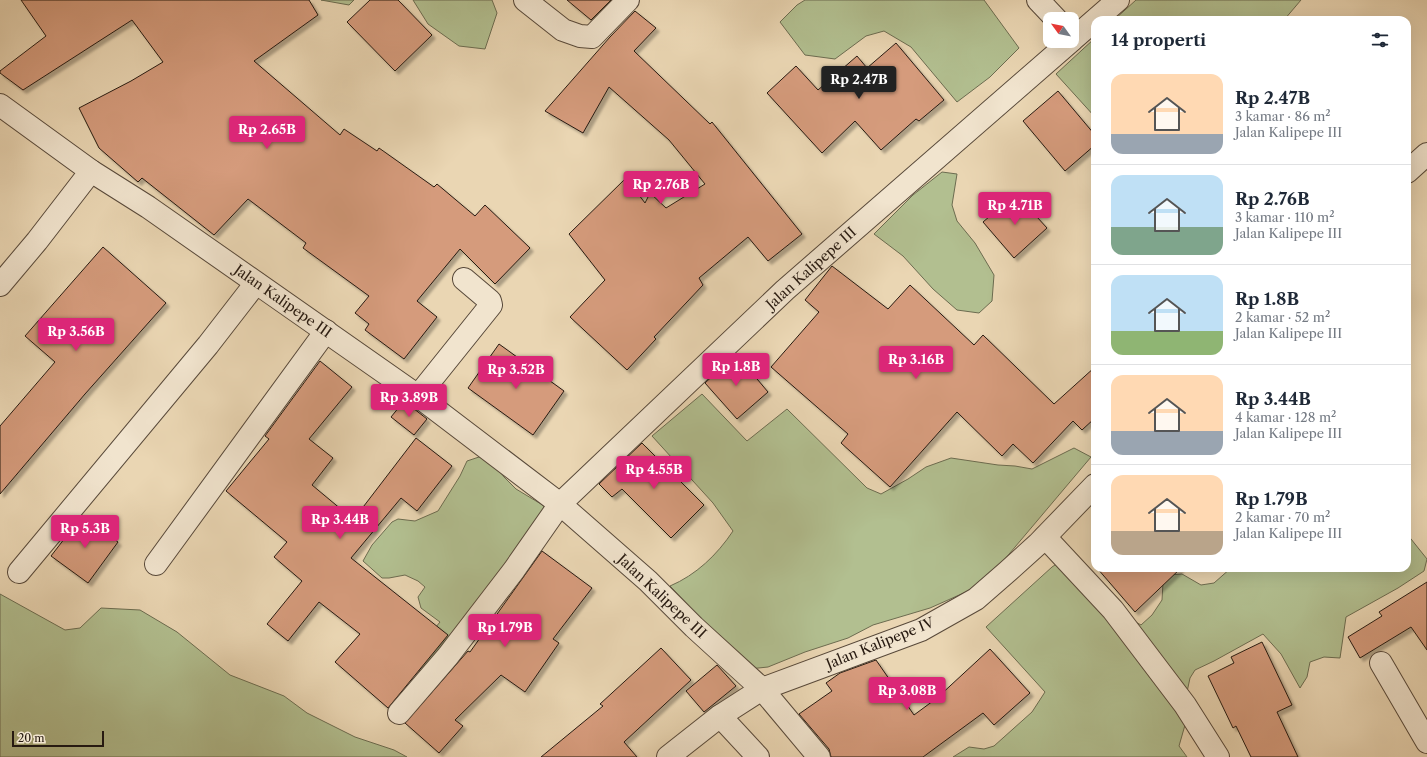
<!DOCTYPE html>
<html lang="id">
<meta charset="utf-8">
<style>
body{margin:0;font-family:"Libre Caslon Text",serif;background:#f6f6f7;color:#1f2937;height:100vh;display:flex;flex-direction:column;font-size:15px;white-space:nowrap}
*{box-sizing:border-box;margin:0}
p{font-size:13px;color:#747a83}
.icon{flex:none;width:22px;height:22px;fill:none;stroke:currentColor;stroke-width:2;stroke-linecap:round;stroke-linejoin:round}
.map{position:relative;flex:1;overflow:hidden}
.side{position:absolute;left:1091px;top:16px;width:320px;height:556px;display:flex;flex-direction:column;background:#fff;border-radius:12px;box-shadow:0 4px 16px #0002}
.side>*{flex:none}
.needle{width:26px;rotate:303deg}
.buttons{position:absolute;left:1043px;top:12px;display:grid;gap:8px}
.buttons a{display:grid;place-items:center;width:36px;height:36px;border-radius:8px;background:#fff;box-shadow:0 4px 16px #0002;font-size:20px}
.scale{position:absolute;left:12px;bottom:10px;width:92px;box-sizing:border-box;padding-left:4px;border:2px solid #271a11;border-top:0;font-size:11px;line-height:14px;white-space:nowrap;color:#271a11;-webkit-text-stroke:3px #f1e4ce;paint-order:stroke}
.price{position:absolute;translate:-50% -34px;padding:0 9px;border-radius:4px;background:#db2777;color:#fff;font-size:13px;line-height:26px;filter:drop-shadow(0 1px 2px #0008)}
.price::after{content:'';position:absolute;left:50%;top:24px;width:12px;height:9px;margin-left:-6px;background:inherit;clip-path:polygon(0 0,100% 0,50% 100%)}
.price.current{background:#222;color:#fff}
ul{padding:0;list-style:none}
li{display:flex;align-items:center;gap:12px;height:100px;padding:0 20px}
li+li{border-top:1px solid #e0e1e3}
li span{display:grid;place-items:center;flex:none;width:112px;height:80px;border-radius:12px;color:#555}
li>.icon{margin-inline-start:auto}
span .icon{width:48px;height:48px;fill:#fffc;stroke-width:1}
li b{font-size:17px}
h2{display:flex;justify-content:space-between;align-items:center;height:48px;padding:0 20px;font-size:17px}
.map>svg:first-child{display:block}
.green{fill:#b2bf90;stroke:#6c6c50}
.building{fill:#d59b7b;stroke:#271a11;filter:url(#shadow)}
.lines{fill:none;stroke-linecap:round;stroke-linejoin:round}
.minor-casing{stroke:#58493a;stroke-width:24}
.minor{stroke:#f1e4ce;stroke-width:22}
.labels{text-anchor:middle;dominant-baseline:central;stroke-width:3;stroke-linejoin:round;paint-order:stroke}
.street-label{font-size:14px;fill:#271a11;stroke:#f1e4ce}
</style>
<div class="map">
<svg width="1427" height="757" viewBox="0 0 1427 757">
<defs>
<filter id="shadow"><feDropShadow dx="3.5" dy="3.5" stdDeviation="1" flood-color="#0004"/></filter>
</defs>
<rect width="100%" height="100%" fill="#ead6b3"/>
<filter id="stains"><feTurbulence type="fractalNoise" baseFrequency=".005" numOctaves="4"/><feColorMatrix values="0 0 0 0 .2 0 0 0 0 .09 0 0 0 0 .02 0 0 0 .5 -.17"/></filter>
<radialGradient id="worn" r=".72"><stop offset=".6" stop-color="#630" stop-opacity="0"/><stop offset="1" stop-color="#630" stop-opacity=".3"/></radialGradient>
<g class="green">
<polygon points="321,0 354,0 349,5"/>
<polygon points="413,0 492,0 497,13 485,49 459,46 428,24"/>
<polygon points="805,0 984,0 1019,48 990,77 957,102 911,47 884,31 866,36 835,59 805,55 780,22 797,5"/>
<polygon points="1136,0 1301,0 1284,20 1114,20"/>
<polygon points="1095,38 1095,117 1056,74"/>
<polygon points="942,172 957,174 952,205 957,221 975,243 994,275 992,301 979,313 957,310 933,289 903,256 874,234 913,195"/>
<path d="M702 394 747 441 787 409 867 488 881 494 908 479 926 467 951 458 998 465 1015 466 1032 469 1074 448 1091 457 999 566 975 588 930 608 873 625 848 638 805 652 768 667 749 669 670 586C696 575 717 555 733 531L713 503 652 436Z"/>
<polygon points="482,456 491,460 504,477 516,489 541,504 553,514 427,670 416,671 422,644 440,622 421,608 418,597 425,587 418,581 405,575 389,578 382,578 363,561 372,545 392,522 398,519 415,521 438,511 460,476 467,461"/>
<polygon points="1407,534 1427,559 1424,571 1398,588 1346,617 1340,658 1324,657 1310,662 1307,677 1300,688 1281,654 1263,634 1214,661 1195,670 1190,678 1187,692 1185,725 1179,746 1187,757 953,757 969,747 984,749 994,746 1032,712 1045,692 986,627 1052,567 1067,557 1127,617 1141,625 1152,615 1162,600 1163,583 1169,575 1182,574 1201,585 1214,583 1231,568 1407,568"/>
<polygon points="0,594 65,630 80,628 101,608 140,610 177,632 230,675 284,696 307,713 355,737 394,750 407,757 0,757"/>
</g>
<g class="building">
<polygon points="21,0 309,0 318,15 254,61 340,135 344,129 377,151 379,148 434,187 437,184 475,216 485,205 530,248 495,284 460,249 417,301 437,317 404,359 365,330 369,324 355,313 369,296 303,248 306,243 248,199 214,235 142,178 138,182 99,148 79,108 131,81 163,62 132,20 23,90 0,73 0,71 46,36"/>
<polygon points="370,0 398,0 432,35 395,71 347,22"/>
<polygon points="567,0 611,0 591,20"/>
<polygon points="635,11 656,28 634,51 710,124 712,122 802,234 768,261 748,237 699,278 703,285 654,337 656,339 627,370 570,317 605,280 569,234 626,178 645,203 650,193 666,208 705,184 669,140 609,87 583,133 545,111 610,37"/>
<polygon points="896,43 944,100 919,121 916,119 881,150 855,121 822,153 767,93 796,66 818,90 857,56 867,68"/>
<polygon points="1058,91 1095,135 1095,145 1065,171 1023,121"/>
<polygon points="1016,194 1047,228 1014,258 983,222"/>
<polygon points="103,247 166,303 85,394 0,494 0,426 55,362 25,336"/>
<polygon points="832,266 888,309 910,285 974,345 983,335 1054,404 1095,367 1095,418 1082,430 1073,421 1033,463 1013,444 1002,456 957,412 890,487 841,443 848,434 771,367 819,312 805,300"/>
<polygon points="499,344 564,391 533,435 468,388"/>
<polygon points="736,354 768,392 737,419 705,383"/>
<polygon points="320,361 352,387 309,439 333,458 312,485 348,515 352,510 357,515 416,438 452,466 417,511 401,498 351,558 448,635 388,708 335,662 360,634 319,602 288,641 267,624 302,581 274,557 287,542 226,491 269,439 265,436"/>
<polygon points="404,401 427,419 414,435 391,417"/>
<polygon points="642,443 704,505 671,538 622,489 612,497 599,484"/>
<polygon points="82,516 118,542 88,583 51,556"/>
<polygon points="542,551 592,588 553,639 559,643 525,692 501,675 455,720 463,726 439,753 405,723 468,651 470,652"/>
<polygon points="1097,568 1181,568 1135,612"/>
<polygon points="1427,582 1427,650 1411,627 1360,658 1348,637 1382,616 1379,612"/>
<polygon points="1262,642 1292,705 1277,712 1298,757 1251,757 1236,726 1233,728 1208,676 1234,663 1231,657"/>
<polygon points="661,648 691,680 624,742 637,757 541,757 603,706 600,704"/>
<polygon points="990,649 1030,693 994,725 983,713 923,757 831,757 829,749 799,714 832,691 826,683 840,673 876,660 914,715 937,698"/>
<polygon points="717,665 736,686 704,712 686,691"/>
</g>
<g class="lines">
<g class="minor-casing">
<g id="minor">
<polyline points="525,0 563,30 580,36 592,37 628,0"/>
<polyline points="1038,0 1056,19"/>
<polyline points="1072,40 1118,0"/>
<polyline points="0,105 91,171 148,207 418,396 560,504 648,581 694,627 762,689 819,757"/>
<polyline points="1407,172 1427,154"/>
<polyline points="0,285 37,241 91,171"/>
<polyline points="418,396 491,305 490,301 464,279"/>
<polyline points="1045,537 1113,610 1185,705 1218,757"/>
<polyline points="156,564 326,331"/>
<polyline points="19,572 208,345 256,283"/>
<polyline points="1381,663 1427,742"/>
<polyline points="399,713 448,656 514,570 560,504 785,290 1071,41"/>
<polyline points="720,716 758,757"/>
<polyline points="668,757 720,716 762,689 921,630 976,599 1007,572 1038,544 1095,485"/>
</g>
</g>
<use href="#minor" class="minor"/>
</g>
<g class="labels">
<g class="street-label">
<text transform="translate(811 268) rotate(-42)">Jalan Kalipepe III</text>
<text transform="translate(283 301) rotate(35)">Jalan Kalipepe III</text>
<text transform="translate(662 596) rotate(43)">Jalan Kalipepe III</text>
<text transform="translate(880 643) rotate(-22)">Jalan Kalipepe IV</text>
</g>
</g>
<rect width="100%" height="100%" filter="url(#stains)"/>
<rect width="100%" height="100%" fill="url(#worn)"/>
</svg>
<div class="buttons">
<a><svg class="needle" viewBox="-14 -14 28 28"><path d="M0-13l5 13h-10z" fill="#e53935"/><path d="M0 13l5-13h-10z" fill="#747a83"/></svg></a>
</div>
<div class="scale">20 m</div>
<b class="price current" style="left:859px;top:100px">Rp 2.47B</b>
<b class="price" style="left:267px;top:150px">Rp 2.65B</b>
<b class="price" style="left:661px;top:205px">Rp 2.76B</b>
<b class="price" style="left:1015px;top:226px">Rp 4.71B</b>
<b class="price" style="left:76px;top:352px">Rp 3.56B</b>
<b class="price" style="left:916px;top:380px">Rp 3.16B</b>
<b class="price" style="left:736px;top:387px">Rp 1.8B</b>
<b class="price" style="left:516px;top:390px">Rp 3.52B</b>
<b class="price" style="left:409px;top:418px">Rp 3.89B</b>
<b class="price" style="left:654px;top:490px">Rp 4.55B</b>
<b class="price" style="left:340px;top:540px">Rp 3.44B</b>
<b class="price" style="left:85px;top:549px">Rp 5.3B</b>
<b class="price" style="left:505px;top:648px">Rp 1.79B</b>
<b class="price" style="left:907px;top:711px">Rp 3.08B</b>
<section class="side">
<h2>14 properti<svg class="icon" aria-label="filters" viewBox="0 0 24 24"><path d="M4 7h16M4 17h16"/><circle cx="9" cy="7" r="2"/><circle cx="15" cy="17" r="2"/></svg></h2>
<ul>
<li><span style="background:linear-gradient(#ffd9b3 75%,#9aa5b1 0)"><svg class="icon" aria-label="home" viewBox="0 0 24 24"><path d="M3 11l9-7 9 7M6 9v11h12V9"/></svg></span><div><b>Rp 2.47B</b><p>3 kamar · 86 m²</p><p>Jalan Kalipepe III</p></div></li>
<li><span style="background:linear-gradient(#bfe0f5 65%,#7fa58c 0)"><svg class="icon" aria-label="home" viewBox="0 0 24 24"><path d="M3 11l9-7 9 7M6 9v11h12V9"/></svg></span><div><b>Rp 2.76B</b><p>3 kamar · 110 m²</p><p>Jalan Kalipepe III</p></div></li>
<li><span style="background:linear-gradient(#bfe0f5 70%,#8fb573 0)"><svg class="icon" aria-label="home" viewBox="0 0 24 24"><path d="M3 11l9-7 9 7M6 9v11h12V9"/></svg></span><div><b>Rp 1.8B</b><p>2 kamar · 52 m²</p><p>Jalan Kalipepe III</p></div></li>
<li><span style="background:linear-gradient(#ffd9b3 70%,#9aa5b1 0)"><svg class="icon" aria-label="home" viewBox="0 0 24 24"><path d="M3 11l9-7 9 7M6 9v11h12V9"/></svg></span><div><b>Rp 3.44B</b><p>4 kamar · 128 m²</p><p>Jalan Kalipepe III</p></div></li>
<li><span style="background:linear-gradient(#ffd9b3 70%,#b9a48a 0)"><svg class="icon" aria-label="home" viewBox="0 0 24 24"><path d="M3 11l9-7 9 7M6 9v11h12V9"/></svg></span><div><b>Rp 1.79B</b><p>2 kamar · 70 m²</p><p>Jalan Kalipepe III</p></div></li>
</ul>
</section>
</div>
